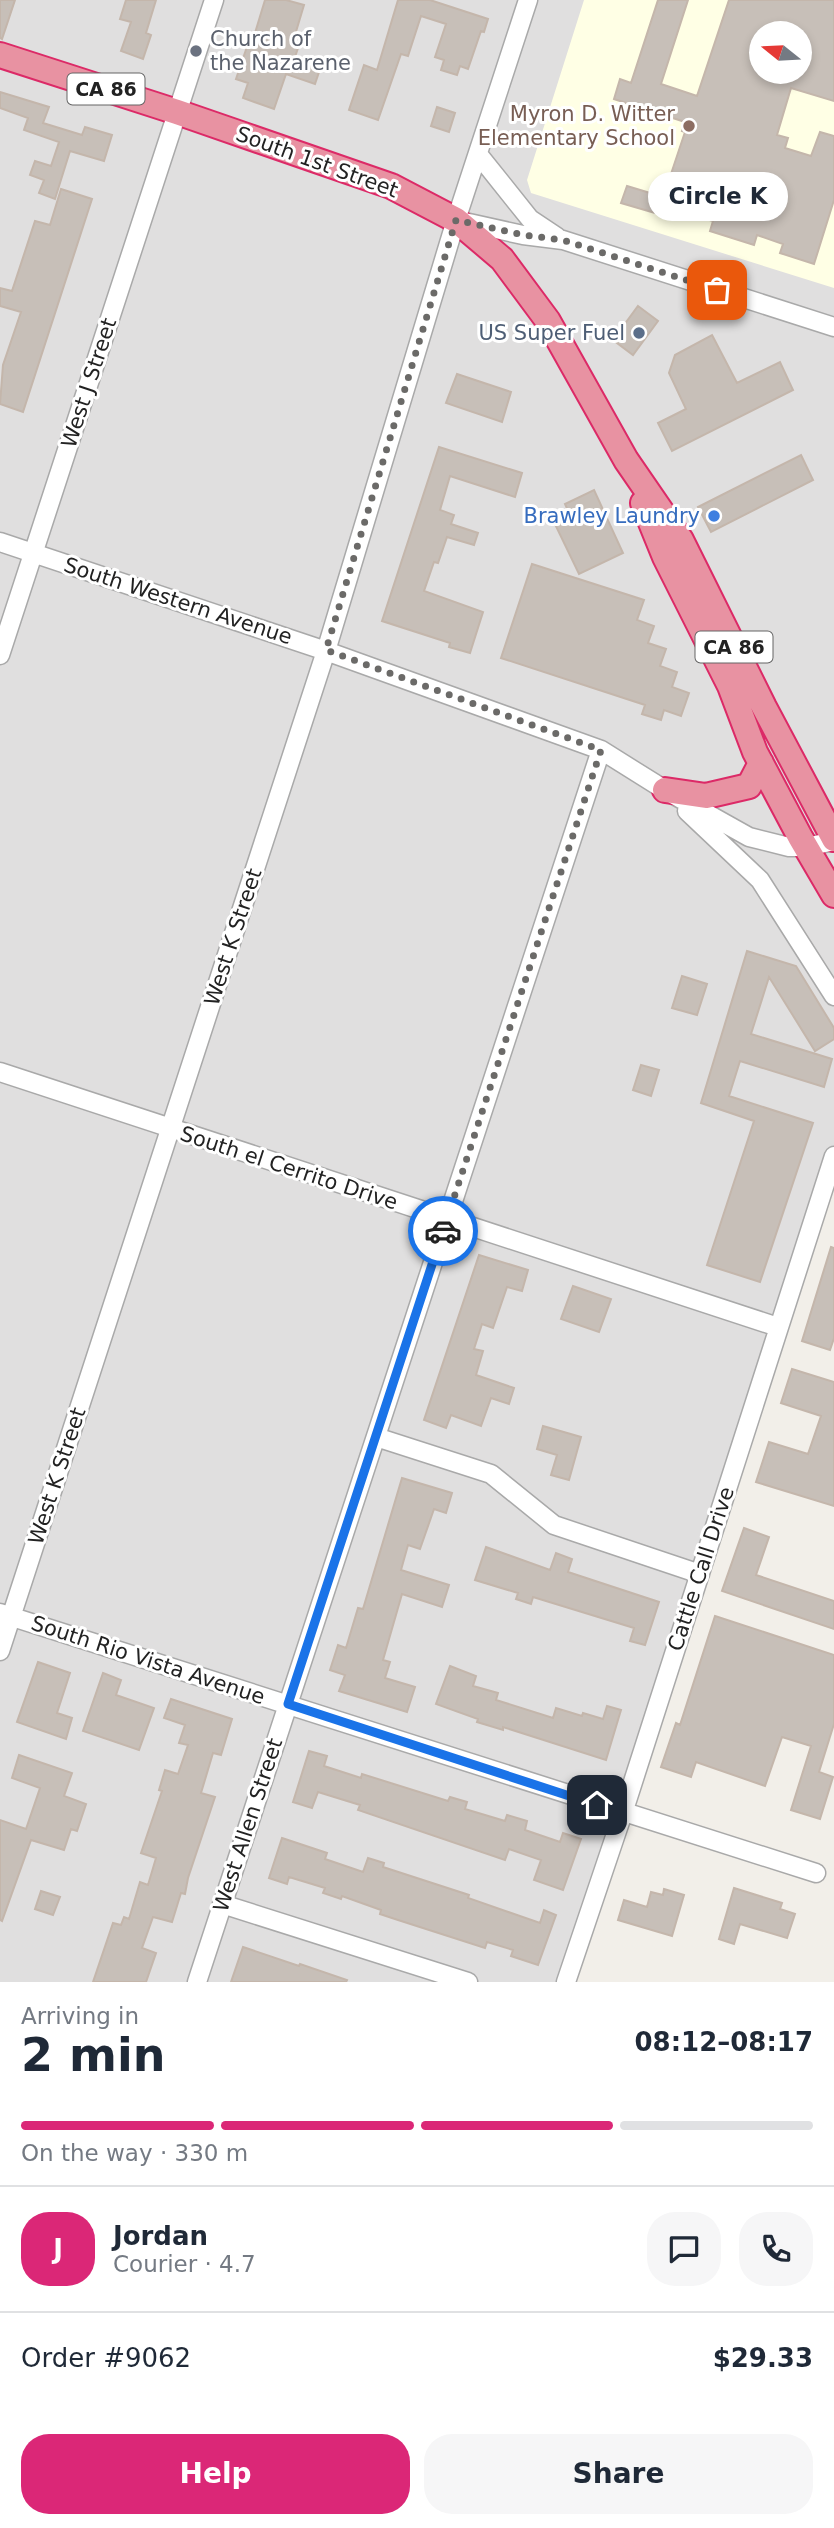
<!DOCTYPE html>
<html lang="en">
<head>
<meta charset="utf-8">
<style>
	body { margin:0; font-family:"DejaVu Sans",sans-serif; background:#f6f6f7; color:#1f2937; height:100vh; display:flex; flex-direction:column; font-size:26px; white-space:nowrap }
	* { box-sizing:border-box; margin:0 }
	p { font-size:23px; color:#747a83 }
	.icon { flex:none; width:38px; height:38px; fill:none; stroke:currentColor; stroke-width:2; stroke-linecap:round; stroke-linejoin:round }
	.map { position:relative; height:1982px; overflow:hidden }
	.sheet { display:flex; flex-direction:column; background:#fff; flex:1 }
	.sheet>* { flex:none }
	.needle { width:46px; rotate:288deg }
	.tools { position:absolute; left:749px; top:21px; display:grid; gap:14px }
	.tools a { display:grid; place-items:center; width:63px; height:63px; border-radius:50%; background:#fff; box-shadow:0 4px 10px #0003; font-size:35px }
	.pin { position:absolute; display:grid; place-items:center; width:60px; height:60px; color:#fff; margin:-30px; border-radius:14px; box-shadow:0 4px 10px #0006 }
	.courier { position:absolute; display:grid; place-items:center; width:70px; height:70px; margin:-35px; border:5px solid #1a73e8; border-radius:50%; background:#fff; color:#222; box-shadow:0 2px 9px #0007 }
	.bubble { position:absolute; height:49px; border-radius:24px; background:#fff; box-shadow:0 4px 10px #0003; font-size:23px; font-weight:800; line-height:49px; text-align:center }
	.headline em { font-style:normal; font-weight:800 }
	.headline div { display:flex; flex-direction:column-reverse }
	.headline { display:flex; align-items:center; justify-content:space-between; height:119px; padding:0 21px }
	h1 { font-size:46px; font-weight:800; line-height:52px }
	.bar { display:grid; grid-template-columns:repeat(4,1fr); gap:10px 7px; align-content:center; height:84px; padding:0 21px }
	.bar i { height:9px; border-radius:5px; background:#e0e1e3 }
	.bar .active { background:#db2777 }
	.bar p { grid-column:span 4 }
	.line { display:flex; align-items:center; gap:18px; padding:0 21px; border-top:2px solid #e0e1e3 }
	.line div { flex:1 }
	.round { display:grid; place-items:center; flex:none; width:74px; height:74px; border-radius:28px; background:#f6f6f7 }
	.button { display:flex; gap:14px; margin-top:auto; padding:14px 21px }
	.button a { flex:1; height:80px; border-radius:28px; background:#db2777; color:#fff; font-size:28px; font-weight:800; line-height:80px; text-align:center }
	.button a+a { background:#f6f6f7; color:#1f2937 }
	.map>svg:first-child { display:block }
	.residential { fill:#e0dfdf; fill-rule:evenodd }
	.education { fill:#ffffe5; fill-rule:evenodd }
	.building { fill:#c7bfb8; stroke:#c4b6ab; stroke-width:2; fill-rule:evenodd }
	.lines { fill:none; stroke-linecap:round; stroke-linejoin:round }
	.minor-casing { stroke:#a9a9a9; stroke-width:21 }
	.highway-casing { stroke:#dc2a67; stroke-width:28 }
	.minor { stroke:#fff; stroke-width:18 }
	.highway { stroke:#e892a2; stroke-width:24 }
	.done { stroke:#6b6a68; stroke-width:7; stroke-dasharray:0 12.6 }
	.route { stroke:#1a73e8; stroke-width:9 }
	.worship-dot { fill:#6b7280; stroke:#fff; stroke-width:2.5 }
	.education-dot { fill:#8d6e63; stroke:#fff; stroke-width:2.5 }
	.service-dot { fill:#5c6f8a; stroke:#fff; stroke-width:2.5 }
	.shop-dot { fill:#3f7fe0; stroke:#fff; stroke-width:2.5 }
	.labels { text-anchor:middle; stroke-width:6; stroke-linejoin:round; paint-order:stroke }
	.shield { fill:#fff; stroke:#646464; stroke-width:2 }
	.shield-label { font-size:19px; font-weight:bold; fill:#222 }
	.worship-label { font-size:21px; fill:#5b616d; stroke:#fff; text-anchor:start }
	.education-label { font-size:21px; fill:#785e54; stroke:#fff; text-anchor:end }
	.street-label { font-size:21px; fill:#222; stroke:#fff }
	.service-label { font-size:21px; fill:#4e5e75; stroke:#fff; text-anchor:end }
	.shop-label { font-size:21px; fill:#366cbe; stroke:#fff; text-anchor:end }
</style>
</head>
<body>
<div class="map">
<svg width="834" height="1982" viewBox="0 0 834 1982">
	<rect width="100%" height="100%" fill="#f2efe9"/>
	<path class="residential" d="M 0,0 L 834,0 L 834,1155 L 574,1982 L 0,1982 ZM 761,33 L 800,33 L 800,72 L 761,72 Z"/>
	<path class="education" d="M 584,0 L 834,0 L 834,288 L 531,193 L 527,180 ZM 761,33 L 800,33 L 800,72 L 761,72 Z"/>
	<path class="building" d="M 0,0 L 15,0 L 2,39 L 0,38 Z
		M 126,0 L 156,0 L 146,33 L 151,35 L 143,59 L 121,51 L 131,22 L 120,19 Z
		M 265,0 L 286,0 L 304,5 L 292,45 L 298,48 L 295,57 L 321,66 L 315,84 L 286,74 L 274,109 L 243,98 L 248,83 L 236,79 L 252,32 L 255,33 Z
		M 398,0 L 430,0 L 488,19 L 484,32 L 481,31 L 468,69 L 460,66 L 457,75 L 441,70 L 444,60 L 435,57 L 446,24 L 421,16 L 408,56 L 401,54 L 378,120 L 349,110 L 364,65 L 377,70 Z
		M 658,0 L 688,0 L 661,84 L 697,96 L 729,0 L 834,0 L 834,101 L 791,88 L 777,135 L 788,138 L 785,148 L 811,156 L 820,132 L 834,136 L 834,200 L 814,264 L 780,253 L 783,244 L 757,235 L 754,245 L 710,231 L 713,221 L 706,219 L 713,197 L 668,183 L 685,132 L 682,131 L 685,122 L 614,99 L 620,79 L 631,83 ZM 761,33 L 800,33 L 800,72 L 761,72 Z
		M 0,92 L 49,107 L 43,123 L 82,135 L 85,127 L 112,135 L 104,161 L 70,151 L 55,199 L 39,193 L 44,180 L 30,175 L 35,161 L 51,166 L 59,142 L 24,130 L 28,118 L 0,108 Z
		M 437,107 L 455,113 L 449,132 L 431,126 Z
		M 627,186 L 660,196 L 655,213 L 621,203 Z
		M 61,189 L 92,199 L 23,412 L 0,404 L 3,365 L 21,312 L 0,306 L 0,288 L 12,291 L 35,221 L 50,225 Z
		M 638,306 L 658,321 L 633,355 L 613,340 Z
		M 712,335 L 737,383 L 780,362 L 793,390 L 672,451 L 658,423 L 686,409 L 669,373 L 675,355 Z
		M 457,374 L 511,392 L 502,422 L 446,403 Z
		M 439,447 L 522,473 L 515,497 L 450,476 L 440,510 L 454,515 L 451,524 L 478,533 L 474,545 L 447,537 L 438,563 L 434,562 L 424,591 L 483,612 L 470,653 L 449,647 L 450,643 L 382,621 Z
		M 801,455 L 813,480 L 711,532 L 698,507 Z
		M 594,490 L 623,553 L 579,574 L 553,520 L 569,513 L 565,504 Z
		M 532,564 L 644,600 L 637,620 L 654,626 L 648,643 L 666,649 L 660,666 L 677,672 L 672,687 L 689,693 L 681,716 L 664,710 L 661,720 L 642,714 L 645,705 L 501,658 Z
		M 747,951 L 796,966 L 834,1028 L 834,1039 L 815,1051 L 769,977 L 751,1034 L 832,1059 L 824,1087 L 740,1061 L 729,1096 L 813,1123 L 760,1282 L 707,1265 L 754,1121 L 701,1103 Z
		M 682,976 L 707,984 L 697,1015 L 672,1008 Z
		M 641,1065 L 659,1070 L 651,1096 L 633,1090 Z
		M 831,1247 L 834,1248 L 834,1338 L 830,1350 L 802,1341 Z
		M 479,1255 L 528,1270 L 522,1291 L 507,1287 L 493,1328 L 482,1324 L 474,1349 L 483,1351 L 476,1375 L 514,1388 L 509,1404 L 491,1398 L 481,1426 L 451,1415 L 446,1428 L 424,1420 Z
		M 573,1286 L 611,1299 L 599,1332 L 561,1319 Z
		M 792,1369 L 834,1382 L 834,1506 L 756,1482 L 769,1442 L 808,1454 L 821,1416 L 781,1403 Z
		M 543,1426 L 581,1437 L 569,1480 L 551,1475 L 557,1455 L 537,1449 Z
		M 402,1478 L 452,1493 L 446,1513 L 434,1509 L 420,1549 L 408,1545 L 401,1570 L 449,1585 L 442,1607 L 402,1594 L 383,1660 L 390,1662 L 385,1678 L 415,1687 L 407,1712 L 339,1691 L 345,1675 L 330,1670 L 338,1645 L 346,1648 L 358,1608 L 363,1609 Z
		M 744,1528 L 769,1537 L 756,1575 L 834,1601 L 834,1629 L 722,1591 Z
		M 486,1547 L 550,1570 L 556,1553 L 572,1559 L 568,1572 L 659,1602 L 645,1645 L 630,1641 L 634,1628 L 533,1597 L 531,1604 L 516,1599 L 518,1593 L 475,1580 Z
		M 715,1616 L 834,1655 L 834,1724 L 819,1772 L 833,1777 L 820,1819 L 791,1810 L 811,1746 L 782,1737 L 765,1786 L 696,1762 L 691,1777 L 661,1767 L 676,1723 L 680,1725 Z
		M 38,1662 L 70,1673 L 57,1713 L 72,1718 L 66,1739 L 17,1722 Z
		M 450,1666 L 476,1676 L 473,1686 L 498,1693 L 496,1700 L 553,1718 L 556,1708 L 582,1716 L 583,1713 L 603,1719 L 607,1706 L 621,1710 L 606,1760 L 503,1727 L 503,1730 L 477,1722 L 478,1719 L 436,1704 Z
		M 103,1673 L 121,1680 L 116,1695 L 154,1708 L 139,1750 L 83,1731 Z
		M 171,1699 L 232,1719 L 221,1755 L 213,1753 L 201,1793 L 215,1797 L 188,1878 L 185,1894 L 181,1893 L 172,1922 L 153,1917 L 142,1948 L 156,1953 L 146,1982 L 93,1982 L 113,1923 L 121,1925 L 124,1917 L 129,1919 L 140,1882 L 148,1885 L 156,1858 L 141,1853 L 162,1791 L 159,1790 L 165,1770 L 178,1774 L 188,1745 L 179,1743 L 185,1725 L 164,1718 Z
		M 309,1751 L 327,1756 L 324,1766 L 361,1778 L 362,1774 L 448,1801 L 450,1797 L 467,1802 L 465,1809 L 505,1821 L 507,1815 L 527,1821 L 525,1830 L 560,1842 L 563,1833 L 581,1839 L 563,1890 L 534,1880 L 541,1860 L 509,1849 L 505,1860 L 358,1810 L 360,1805 L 318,1792 L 312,1808 L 293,1802 Z
		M 19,1755 L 72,1773 L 64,1796 L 86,1804 L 77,1831 L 71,1829 L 64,1850 L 31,1840 L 2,1921 L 0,1920 L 0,1820 L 26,1829 L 40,1788 L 12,1778 Z
		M 282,1838 L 327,1853 L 325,1859 L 363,1872 L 368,1858 L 384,1863 L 383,1867 L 469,1895 L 468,1898 L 540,1923 L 544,1910 L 556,1915 L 538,1965 L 511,1956 L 513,1950 L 487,1942 L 485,1948 L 398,1920 L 380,1914 L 381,1910 L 342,1896 L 341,1899 L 323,1893 L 325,1888 L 289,1877 L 287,1884 L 269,1878 Z
		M 734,1888 L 782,1903 L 780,1909 L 795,1914 L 787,1938 L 740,1924 L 734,1944 L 719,1939 Z
		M 664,1889 L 684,1895 L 672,1936 L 618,1920 L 624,1900 L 647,1907 L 651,1892 L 663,1895 Z
		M 41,1891 L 60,1897 L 53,1915 L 35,1909 Z
		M 243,1947 L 299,1966 L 300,1964 L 347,1980 L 346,1982 L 231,1982 Z"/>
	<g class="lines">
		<defs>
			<path id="minor" d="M 478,154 L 530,219 L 557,237
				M 460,221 L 523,235 L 563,240 L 834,327
				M 0,542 L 326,651 L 601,750 L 665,790 L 749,837 L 789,847 L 806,847 L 834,841
				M 0,655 L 214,0
				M 687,811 L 760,880 L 834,996
				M 0,1072 L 778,1327
				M 376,1437 L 491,1474 L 554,1525 L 700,1574
				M 0,1613 L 816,1873
				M 0,1651 L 326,651 L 456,220 L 528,0
				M 222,1904 L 468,1982
				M 197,1982 L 601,750
				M 566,1982 L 623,1813 L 834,1156"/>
			<path id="highway" d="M 0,55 L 177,112 L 391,186 L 456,220 L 502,259 L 548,321 L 626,460 L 681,540 L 764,707 L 834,839
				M 643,503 L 665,557 L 730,686 L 755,752 L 800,837 L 834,895
				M 665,790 L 706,796 L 749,786 L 761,763"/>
		</defs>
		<use href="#minor" class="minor-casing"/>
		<use href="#highway" class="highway-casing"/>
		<use href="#minor" class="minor"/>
		<use href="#highway" class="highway"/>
	</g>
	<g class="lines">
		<path class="done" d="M 443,1231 L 601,750 L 326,650 L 456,220 L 523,235 L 563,240 L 717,290"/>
		<path class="route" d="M 443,1231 L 288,1704 L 597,1805"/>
	</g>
	<circle class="worship-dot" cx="196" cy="51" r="7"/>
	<circle class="education-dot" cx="689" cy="126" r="7"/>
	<circle class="service-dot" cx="639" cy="333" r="7"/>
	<circle class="shop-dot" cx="714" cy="516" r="7"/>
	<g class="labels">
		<g class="shield">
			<rect x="67.5" y="73.5" width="77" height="31" rx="5"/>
			<rect x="695.5" y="631.5" width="77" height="31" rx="5"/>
		</g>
		<g class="shield-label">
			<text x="106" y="96">CA 86</text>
			<text x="734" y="654">CA 86</text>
		</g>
		<g class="worship-label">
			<text x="210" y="46">Church of<tspan x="210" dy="24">the Nazarene</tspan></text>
		</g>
		<g class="education-label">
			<text x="675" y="121">Myron D. Witter<tspan x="675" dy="24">Elementary School</tspan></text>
		</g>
		<g class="street-label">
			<text transform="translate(317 162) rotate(20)" y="7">South 1st Street</text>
			<text transform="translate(89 383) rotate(-72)" y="7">West J Street</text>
			<text transform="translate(178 601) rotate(18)" y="7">South Western Avenue</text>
			<text transform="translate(233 937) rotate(-72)" y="7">West K Street</text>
			<text transform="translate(289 1168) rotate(18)" y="7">South el Cerrito Drive</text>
			<text transform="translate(57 1476) rotate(-72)" y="7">West K Street</text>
			<text transform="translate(701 1569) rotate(-72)" y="7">Cattle Call Drive</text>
			<text transform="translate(148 1660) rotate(18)" y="7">South Rio Vista Avenue</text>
			<text transform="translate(248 1825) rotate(-72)" y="7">West Allen Street</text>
		</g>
		<g class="service-label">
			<text x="625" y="340">US Super Fuel</text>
		</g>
		<g class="shop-label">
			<text x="700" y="523">Brawley Laundry</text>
		</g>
	</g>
</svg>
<div class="tools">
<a><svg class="needle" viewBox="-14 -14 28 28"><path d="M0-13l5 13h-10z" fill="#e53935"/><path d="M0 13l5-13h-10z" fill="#747a83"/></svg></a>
</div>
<div class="pin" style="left:717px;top:290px;background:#ea580c"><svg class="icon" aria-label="bag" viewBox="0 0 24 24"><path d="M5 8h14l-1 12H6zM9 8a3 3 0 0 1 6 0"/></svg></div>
<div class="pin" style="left:597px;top:1805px;background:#1f2937"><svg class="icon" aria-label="home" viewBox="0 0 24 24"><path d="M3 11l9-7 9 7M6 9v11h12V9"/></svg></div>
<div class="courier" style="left:443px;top:1231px"><svg class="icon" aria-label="car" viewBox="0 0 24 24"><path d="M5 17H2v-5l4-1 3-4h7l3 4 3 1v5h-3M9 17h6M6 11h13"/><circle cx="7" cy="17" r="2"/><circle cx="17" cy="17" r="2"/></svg></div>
<div class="bubble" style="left:648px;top:172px;width:140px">Circle K</div>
</div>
<section class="sheet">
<div class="headline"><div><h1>2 min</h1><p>Arriving in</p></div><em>08:12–08:17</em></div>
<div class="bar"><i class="active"></i><i class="active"></i><i class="active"></i><i></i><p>On the way · 330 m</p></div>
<div class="line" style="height:126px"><b class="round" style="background:#db2777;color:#fff">J</b><div><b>Jordan</b><p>Courier · 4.7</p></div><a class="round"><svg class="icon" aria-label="chat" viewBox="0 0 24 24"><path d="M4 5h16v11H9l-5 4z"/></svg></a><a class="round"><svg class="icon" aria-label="phone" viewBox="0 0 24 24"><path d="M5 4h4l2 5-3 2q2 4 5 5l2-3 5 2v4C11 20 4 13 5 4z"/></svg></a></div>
<div class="line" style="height:91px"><div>Order #9062</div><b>$29.33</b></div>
<div class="button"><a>Help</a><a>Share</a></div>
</section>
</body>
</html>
